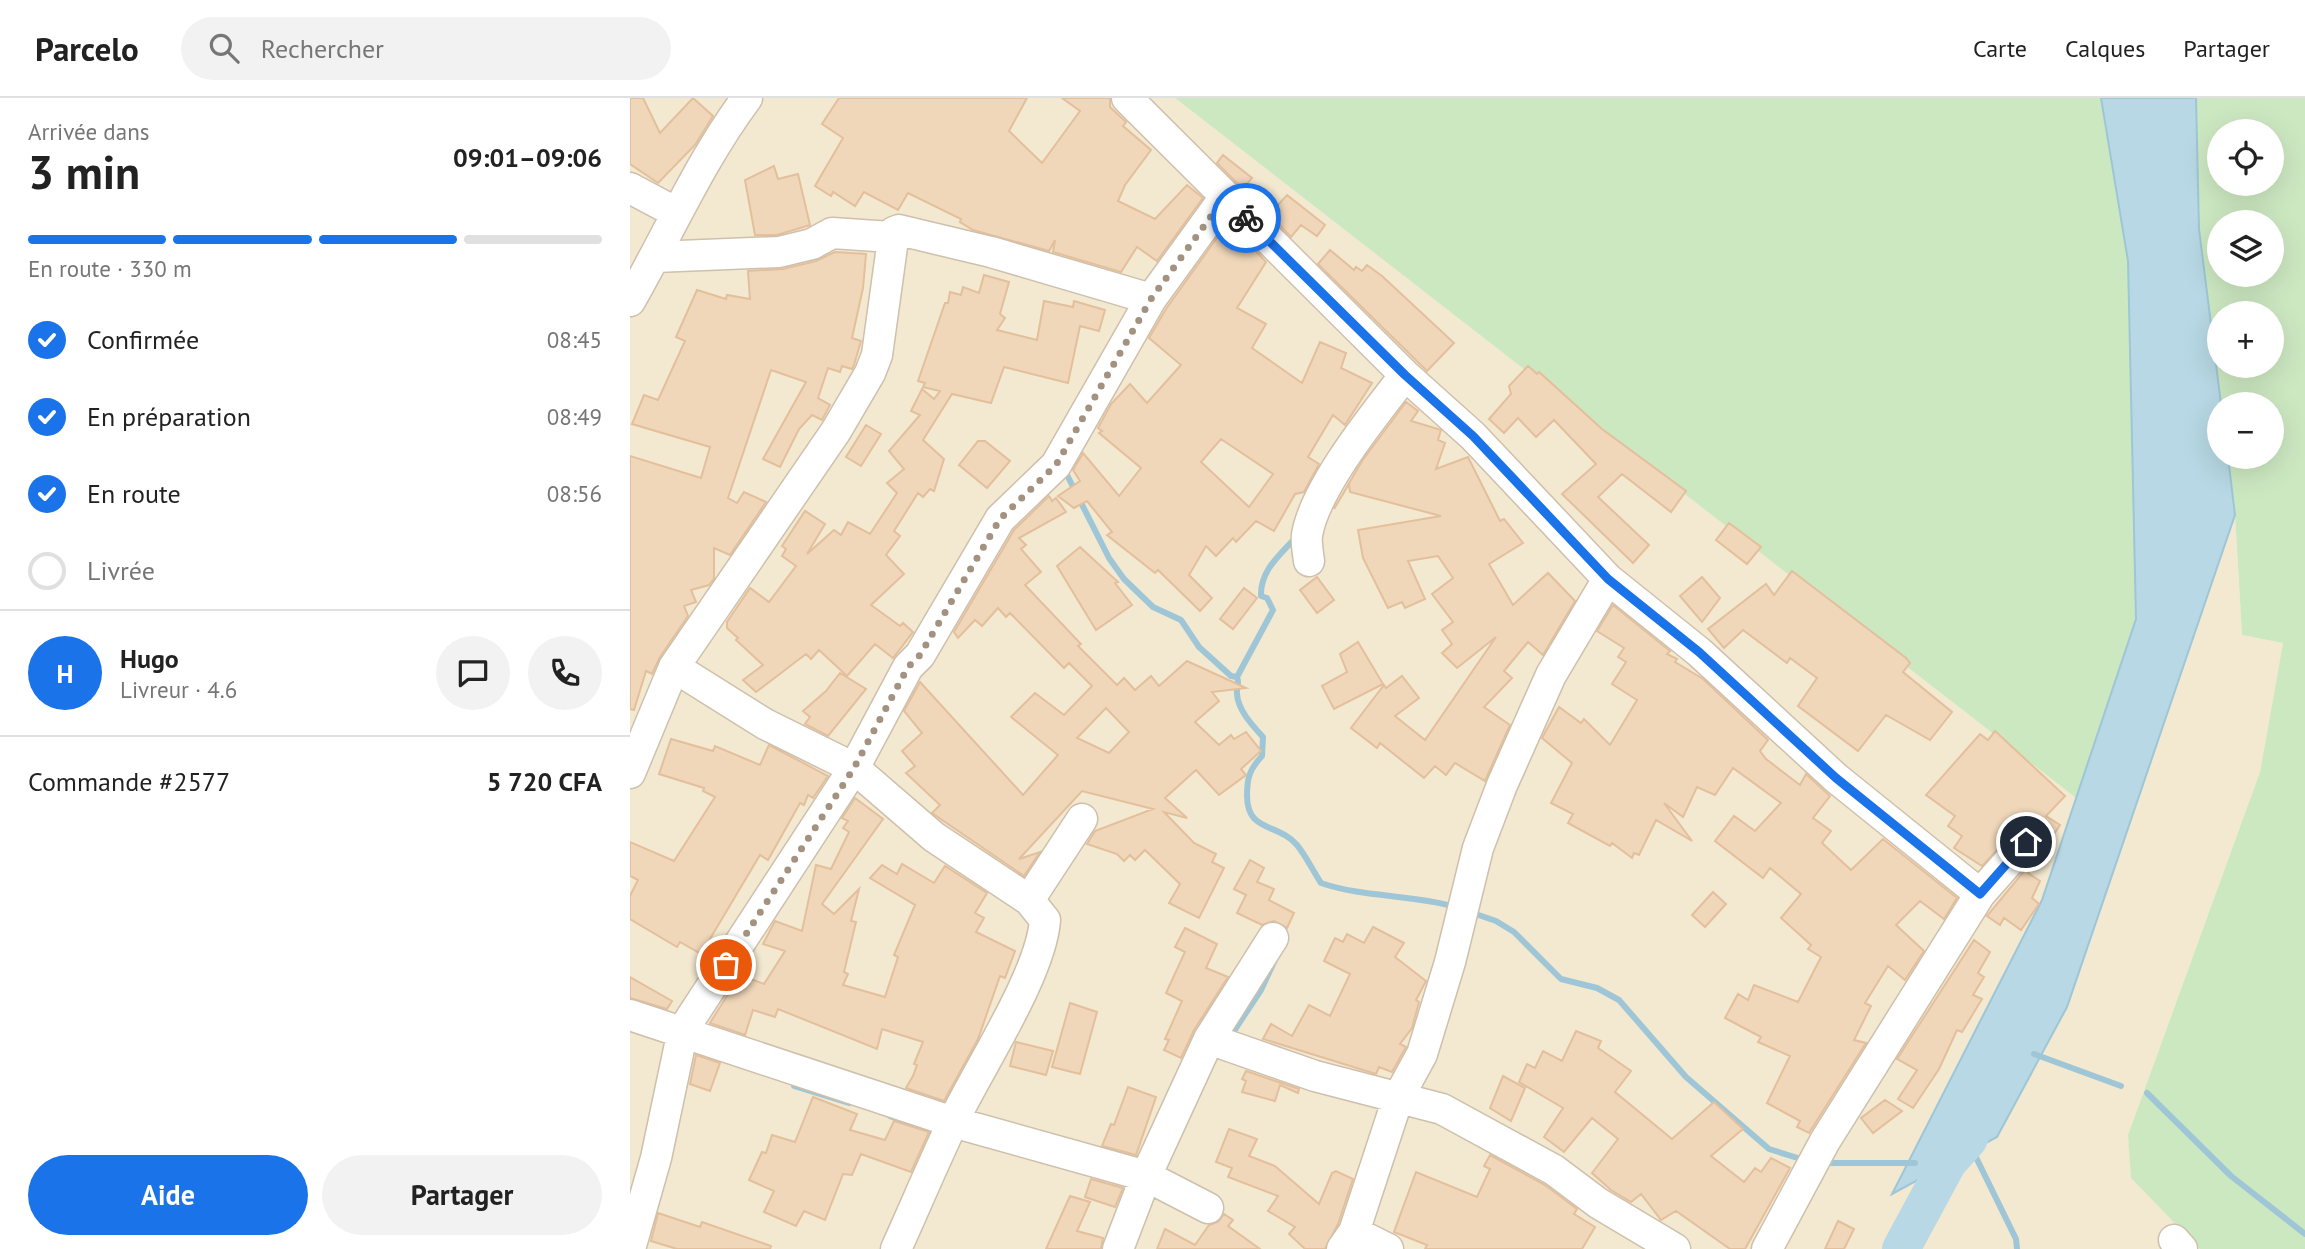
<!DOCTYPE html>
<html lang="fr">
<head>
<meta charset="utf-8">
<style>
	body { margin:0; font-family:"PT Sans",sans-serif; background:#f2f2f2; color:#222; height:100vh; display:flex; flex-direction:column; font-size:26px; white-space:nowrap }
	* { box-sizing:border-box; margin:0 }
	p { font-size:23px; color:#767676 }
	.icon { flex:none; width:38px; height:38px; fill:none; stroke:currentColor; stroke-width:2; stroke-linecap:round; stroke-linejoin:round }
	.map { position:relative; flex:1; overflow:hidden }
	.side { display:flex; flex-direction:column; background:#fff; width:630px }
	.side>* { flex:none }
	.fabs { position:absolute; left:1577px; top:21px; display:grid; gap:14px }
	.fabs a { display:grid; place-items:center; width:77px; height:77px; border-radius:50%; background:#fff; box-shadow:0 7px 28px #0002; font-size:35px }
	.pin { position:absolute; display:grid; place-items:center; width:60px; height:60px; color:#fff; margin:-30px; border:4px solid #fff; border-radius:50%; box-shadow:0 2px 7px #0007 }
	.courier { position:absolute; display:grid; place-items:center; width:70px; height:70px; margin:-35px; border:5px solid #1a73e8; border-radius:50%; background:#fff; color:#222; box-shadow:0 2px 9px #0007 }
	.summary em { font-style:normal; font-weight:600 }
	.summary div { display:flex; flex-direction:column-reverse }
	.summary { display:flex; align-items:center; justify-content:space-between; height:119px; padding:0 28px }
	h1 { font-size:46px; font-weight:600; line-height:52px }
	.bar { display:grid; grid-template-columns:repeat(4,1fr); gap:10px 7px; align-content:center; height:84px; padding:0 28px }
	.bar i { height:9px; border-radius:5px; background:#e0e0e0 }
	.bar .on { background:#1a73e8 }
	.bar p { grid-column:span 4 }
	.line { display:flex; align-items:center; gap:18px; padding:0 28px; border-top:2px solid #e0e0e0 }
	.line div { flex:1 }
	.round { display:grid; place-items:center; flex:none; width:74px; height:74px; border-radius:37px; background:#f2f2f2 }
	ol { padding:0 28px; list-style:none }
	li { display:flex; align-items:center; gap:21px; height:77px }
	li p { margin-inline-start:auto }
	li .icon { padding:7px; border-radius:50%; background:#1a73e8; color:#fff; stroke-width:4 }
	li:last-child { color:#767676 }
	li i { width:38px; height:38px; border:4px solid #e0e0e0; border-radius:50% }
	.cta { display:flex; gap:14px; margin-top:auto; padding:14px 28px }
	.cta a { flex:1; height:80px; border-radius:42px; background:#1a73e8; color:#fff; font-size:28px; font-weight:600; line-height:80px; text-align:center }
	.cta a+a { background:#f2f2f2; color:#222 }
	header { display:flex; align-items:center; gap:42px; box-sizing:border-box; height:98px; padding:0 35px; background:#fff; border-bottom:2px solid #e0e0e0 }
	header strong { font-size:33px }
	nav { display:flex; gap:38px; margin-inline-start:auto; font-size:24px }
	.search { width:490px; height:63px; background:#f2f2f2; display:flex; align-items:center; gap:18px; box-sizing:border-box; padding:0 24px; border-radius:38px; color:#767676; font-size:26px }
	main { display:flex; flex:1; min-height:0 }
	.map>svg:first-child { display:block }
	.residential { fill:#f3e8d0 }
	.green { fill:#cce8c1; fill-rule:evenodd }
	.water { fill:#b7d8e4; stroke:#9ec6d6; stroke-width:2 }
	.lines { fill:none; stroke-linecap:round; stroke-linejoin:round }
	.stream { stroke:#9ec6d6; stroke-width:6 }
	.river { stroke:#b7d8e4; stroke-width:38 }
	.building { fill:#f0d7ba; stroke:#e3bf9b; stroke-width:2; fill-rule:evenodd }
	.minor-casing { stroke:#cec0ac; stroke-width:33 }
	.minor { stroke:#fff; stroke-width:30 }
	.done { stroke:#a2927f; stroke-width:7; stroke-dasharray:0 12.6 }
	.route { stroke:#1a73e8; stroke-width:9 }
</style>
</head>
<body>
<header>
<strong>Parcelo</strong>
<div class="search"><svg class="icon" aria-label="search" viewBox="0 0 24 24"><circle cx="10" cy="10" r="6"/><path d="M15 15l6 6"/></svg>Rechercher</div>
<nav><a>Carte</a><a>Calques</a><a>Partager</a></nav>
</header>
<main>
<section class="side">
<div class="summary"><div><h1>3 min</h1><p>Arrivée dans</p></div><em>09:01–09:06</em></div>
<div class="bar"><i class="on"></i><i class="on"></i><i class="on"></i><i></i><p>En route · 330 m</p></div>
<ol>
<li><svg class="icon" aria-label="check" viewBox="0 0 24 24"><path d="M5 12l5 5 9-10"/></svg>Confirmée<p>08:45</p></li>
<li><svg class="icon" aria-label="check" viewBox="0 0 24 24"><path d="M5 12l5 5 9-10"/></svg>En préparation<p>08:49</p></li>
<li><svg class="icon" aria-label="check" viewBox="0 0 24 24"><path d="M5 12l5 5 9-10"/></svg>En route<p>08:56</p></li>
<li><i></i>Livrée</li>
</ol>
<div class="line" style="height:126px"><b class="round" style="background:#1a73e8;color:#fff">H</b><div><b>Hugo</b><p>Livreur · 4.6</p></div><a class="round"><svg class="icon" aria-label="chat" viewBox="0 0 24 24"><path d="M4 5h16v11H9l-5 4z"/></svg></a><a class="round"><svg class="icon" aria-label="phone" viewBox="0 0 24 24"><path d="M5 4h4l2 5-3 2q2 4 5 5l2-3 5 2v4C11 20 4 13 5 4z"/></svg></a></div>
<div class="line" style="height:91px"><div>Commande #2577</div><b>5 720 CFA</b></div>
<div class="cta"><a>Aide</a><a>Partager</a></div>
</section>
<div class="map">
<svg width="1675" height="1151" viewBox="0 0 1675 1151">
	<rect width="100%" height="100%" fill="#fcf5e2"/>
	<path class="residential" d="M 0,0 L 545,0 L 1446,700 L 1412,802 L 1263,1094 L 1437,909 L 1605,417 L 1612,537 L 1653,545 L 1630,674 L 1498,1037 L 1502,1080 L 1570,1151 L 0,1151 Z"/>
	<path class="green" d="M 545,0 L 1471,0 L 1498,163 L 1506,521 L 1446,700 Z
		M 1566,0 L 1675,0 L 1675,1151 L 1570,1151 L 1501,1080 L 1498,1037 L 1630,674 L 1653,545 L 1612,537 L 1605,417 L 1598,359 L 1642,359 L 1642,306 L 1591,306 L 1569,131 ZM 1589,33 L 1642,33 L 1642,86 L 1589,86 ZM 1589,124 L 1642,124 L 1642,177 L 1589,177 ZM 1589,215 L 1642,215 L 1642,268 L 1589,268 Z"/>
	<path class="water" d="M 1471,0 L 1566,0 L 1569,131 L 1591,306 L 1589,359 L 1598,359 L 1605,417 L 1437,909 L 1367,1039 L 1262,1096 L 1412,802 L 1506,521 L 1498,163 Z"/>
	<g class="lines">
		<path class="stream" d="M 434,371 L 479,460 L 494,481 L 523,509 L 551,522 L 569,549 L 601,578 L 607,579 C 610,587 606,588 607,596 C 608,612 622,627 633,639 L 632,658 C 620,671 617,679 617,697 C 617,735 647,724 667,747 C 676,758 683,773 691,785 C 735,800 781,796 826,809
			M 607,579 L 643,512 L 637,500 L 631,498 C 630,472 651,456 667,438
			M 840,814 L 866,823 L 884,834 L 931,881 L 967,890 L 989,902 L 1056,979 L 1139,1051 L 1174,1062
			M 600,939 L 631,892 L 645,862
			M 1404,956 L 1491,988
			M 164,988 L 219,1005
			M 1517,995 L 1601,1078 L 1675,1136
			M 260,1018 L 303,1036 L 302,1040
			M 1339,1045 L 1386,1141 L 1387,1151
			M 1195,1065 L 1285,1065"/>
		<path class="river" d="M 1271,1151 L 1318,1064 L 1338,1042 L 1346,1024"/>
	</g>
	<path class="building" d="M 0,0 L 13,0 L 30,35 L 63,0 L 83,18 L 65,47 L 28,85 L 0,66 Z
		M 209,0 L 397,0 L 379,33 L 412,65 L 450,13 L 432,0 L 480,0 L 480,9 L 496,24 L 493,28 L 521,52 L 495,87 L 488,103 L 525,121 L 557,87 L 573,100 L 527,163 L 507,149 L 491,174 L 423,154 L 425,142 L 419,153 L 343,132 L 330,124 L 331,121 L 278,95 L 268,112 L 234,94 L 225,108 L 203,94 L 201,98 L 185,88 L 213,40 L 192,26 Z
		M 593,57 L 622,80 L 613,91 L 587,65 Z
		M 144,68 L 148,81 L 168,76 L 180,127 L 147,137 L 125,137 L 115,82 Z
		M 657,97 L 695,127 L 687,138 L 671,127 L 661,139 L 643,120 L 650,112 L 646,109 Z
		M 591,134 L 617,151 L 620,147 L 636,164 L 607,210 L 636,226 L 622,250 L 672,285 L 690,244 L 716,255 L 711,270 L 742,285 L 715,327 L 703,317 L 678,359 L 689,366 L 674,394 L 665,396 L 644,433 L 626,423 L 606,444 L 603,440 L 586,458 L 576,448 L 559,477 L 582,500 L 570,513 L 528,472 L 525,475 L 477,437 L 482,434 L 457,403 L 444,410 L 428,398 L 450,383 L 443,372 L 453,355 L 489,398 L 511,370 L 469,335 L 472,333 L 468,330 L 481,306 L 500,286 L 517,305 L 551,267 L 519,240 L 536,211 ZM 591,341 L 643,376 L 619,409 L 571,364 Z
		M 700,152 L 724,172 L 726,169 L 732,173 L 737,167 L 752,178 L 824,245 L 797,273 L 688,166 Z
		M 205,154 L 236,156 L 233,190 L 222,240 L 231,243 L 224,267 L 222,271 L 212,268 L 210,274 L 198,270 L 188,300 L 200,307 L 192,322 L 182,317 L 169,331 L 150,369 L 133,361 L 176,284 L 141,272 L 98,400 L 107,405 L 114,394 L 136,404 L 100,457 L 84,450 L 84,481 L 79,487 L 61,492 L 66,504 L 54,508 L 58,518 L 30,559 L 22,576 L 16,573 L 4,612 L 0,611 L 0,358 L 71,380 L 80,349 L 2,326 L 14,297 L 28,302 L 55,243 L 46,239 L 67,192 L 96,201 L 97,197 L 120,201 L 118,173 L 153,171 L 186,163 Z
		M 354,177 L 379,184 L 370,216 L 375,220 L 367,232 L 407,242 L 414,203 L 443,209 L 444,203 L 475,212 L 469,233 L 450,228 L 438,285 L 374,269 L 361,305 L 322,296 L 293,342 L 314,361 L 304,393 L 300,391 L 293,399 L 288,395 L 264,433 L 270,438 L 256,457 L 274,476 L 241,507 L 270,528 L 273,525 L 283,534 L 263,560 L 245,546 L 217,578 L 189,552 L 181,561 L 176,556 L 126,594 L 113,582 L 133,567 L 106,542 L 108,540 L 97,530 L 97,524 L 120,490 L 139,504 L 166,468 L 152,458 L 156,451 L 152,448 L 175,413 L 195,426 L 177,456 L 204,432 L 211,437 L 218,424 L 240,436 L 267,395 L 257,385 L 274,371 L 259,353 L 290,317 L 281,313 L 292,291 L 304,301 L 310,293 L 293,289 L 295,285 L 288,283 L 315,205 L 318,205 L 320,194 L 331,197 L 333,189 L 349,195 Z
		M 898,268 L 907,276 L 909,274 L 972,331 L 1056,393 L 1041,414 L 992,376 L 968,399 L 1019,447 L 1003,465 L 932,396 L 966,366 L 924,322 L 906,339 L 888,320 L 874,335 L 859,321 L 881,296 L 879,288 Z
		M 776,304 L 788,313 L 781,323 L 811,332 L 808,342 L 815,345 L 806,371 L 838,359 L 870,423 L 874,421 L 893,445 L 859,466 L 883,507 L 918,475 L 945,503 L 913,557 L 898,544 L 874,573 L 882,580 L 854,609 L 880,627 L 855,683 L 825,665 L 816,677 L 805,668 L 794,680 L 750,645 L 747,650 L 721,630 L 754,587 L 756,590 L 772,578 L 789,600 L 765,618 L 795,642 L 866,539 L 827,570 L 812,555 L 822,546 L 812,532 L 823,524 L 802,496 L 823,480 L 808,458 L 778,463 L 795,501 L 775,510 L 772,504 L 758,510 L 733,460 L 728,432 L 811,418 L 720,394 L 719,386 L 704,411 L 732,363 Z
		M 236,327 L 251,336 L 231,368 L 216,359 Z
		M 348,343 L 355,343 L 380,363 L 357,390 L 329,367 Z
		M 419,398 L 422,403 L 426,400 L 436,414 L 389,440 L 396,447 L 391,451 L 411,474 L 395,487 L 451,546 L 448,548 L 487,587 L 494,580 L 505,592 L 521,578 L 529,588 L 557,563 L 616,590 L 582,594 L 589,603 L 565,624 L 589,647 L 601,637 L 604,641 L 616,634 L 631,653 L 611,671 L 616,677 L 589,697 L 566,672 L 535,700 L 557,720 L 534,714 L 564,745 L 586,756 L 582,764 L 594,770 L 569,820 L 539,805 L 550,786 L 515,752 L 505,762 L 500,757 L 494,763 L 487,756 L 457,746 L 465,733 L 523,711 L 452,693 L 389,761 L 410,754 L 394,778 L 302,715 L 310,707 L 276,675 L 285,668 L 272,653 L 292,635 L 274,613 L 290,584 L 393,697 L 428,657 L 381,619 L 405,595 L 434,617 L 462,588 L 439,565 L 434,570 L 380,515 L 376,519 L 368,510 L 352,528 L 345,522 L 328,540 L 324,534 L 384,432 ZM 476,610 L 499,634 L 479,655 L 447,640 Z
		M 1099,425 L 1131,449 L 1117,466 L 1086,442 Z
		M 450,449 L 488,484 L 485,485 L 502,507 L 466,532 L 427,468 Z
		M 1162,473 L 1276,560 L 1280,565 L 1273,574 L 1322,614 L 1300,642 L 1256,617 L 1228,653 L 1168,608 L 1187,580 L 1160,560 L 1157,565 L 1113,532 L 1094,550 L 1078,531 L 1136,486 L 1144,497 Z
		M 687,479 L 704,502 L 687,515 L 670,492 Z
		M 1072,479 L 1090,500 L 1072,524 L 1050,498 Z
		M 614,490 L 627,500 L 603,531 L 590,521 Z
		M 983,507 L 1040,553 L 1037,556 L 1047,561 L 1045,564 L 1073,581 L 1138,642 L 1130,653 L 1136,661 L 1170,687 L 1176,676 L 1200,698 L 1183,720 L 1201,733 L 1192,745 L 1221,772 L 1253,741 L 1327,800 L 1314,821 L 1290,803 L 1266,827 L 1294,853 L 1275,882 L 1258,868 L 1235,905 L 1241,908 L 1224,942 L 1236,945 L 1179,1035 L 1167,1029 L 1170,1023 L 1137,1005 L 1160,958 L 1128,944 L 1131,939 L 1095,920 L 1108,896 L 1118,902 L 1124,887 L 1168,904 L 1191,859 L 1178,851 L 1181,847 L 1151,820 L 1171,796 L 1140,770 L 1133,780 L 1085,743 L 1104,718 L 1125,733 L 1151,705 L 1103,670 L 1085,697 L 1067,689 L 1053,719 L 1034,705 L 1062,743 L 1026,722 L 1009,757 L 1004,755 L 1002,760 L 982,745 L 980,748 L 938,725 L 943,716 L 921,705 L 942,665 L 912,640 L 929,609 L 951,625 L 954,621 L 980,647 L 1007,602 L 982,586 L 996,564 L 988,559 L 994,550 L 967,533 Z
		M 728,544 L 753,586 L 704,611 L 692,588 L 717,574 L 710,556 Z
		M 210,575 L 236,591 L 198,638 L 175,626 L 180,619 L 173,613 L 196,593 Z
		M 1365,633 L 1435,698 L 1416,718 L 1430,727 L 1398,775 L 1410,783 L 1402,800 L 1409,806 L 1391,832 L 1374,820 L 1370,827 L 1357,818 L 1409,755 L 1413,747 L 1408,731 L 1400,727 L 1390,728 L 1352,768 L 1324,750 L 1332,738 L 1318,728 L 1325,718 L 1296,697 L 1350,636 L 1358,642 Z
		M 41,641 L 83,653 L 85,648 L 130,667 L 139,647 L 198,678 L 183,700 L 178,697 L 174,707 L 170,705 L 138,762 L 130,757 L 71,856 L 50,844 L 47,849 L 0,821 L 0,798 L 8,782 L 0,778 L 0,744 L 44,763 L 85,699 L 73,693 L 74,690 L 29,676 Z
		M 225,700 L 253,721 L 192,806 L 204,816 L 229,791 L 221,823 L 226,824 L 214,874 L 218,876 L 213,887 L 255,899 L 268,859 L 264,857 L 285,807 L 240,780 L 252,767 L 267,776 L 272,766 L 304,785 L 315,768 L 357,795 L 345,815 L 354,820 L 346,834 L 385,853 L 375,880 L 370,878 L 348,941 L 314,1003 L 276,990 L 283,978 L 287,967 L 284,966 L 293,944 L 252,931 L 247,951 L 148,911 L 145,919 L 123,912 L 115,937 L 80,925 L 110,877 L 134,886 L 155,853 L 133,846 L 145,823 L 172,833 L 186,767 L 201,771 L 219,734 L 213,730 L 218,723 L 212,720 Z
		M 620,762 L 634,770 L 627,784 L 644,791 L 639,802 L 664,815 L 657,830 L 644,823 L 632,827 L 607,815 L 616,797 L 604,791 Z
		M 1083,794 L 1096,806 L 1075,829 L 1062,817 Z
		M 743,829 L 774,845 L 765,859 L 796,883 L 786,902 L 789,904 L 782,930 L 770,946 L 776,949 L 762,974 L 749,969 L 746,976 L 633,941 L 641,926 L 662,938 L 679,907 L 700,918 L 720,876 L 694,863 L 705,840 L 713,844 L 717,836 L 734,845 Z
		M 555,830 L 587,846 L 576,870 L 598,879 L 564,932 L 551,960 L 534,952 L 539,942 L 535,941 L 552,903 L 536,895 L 555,854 L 545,849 Z
		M 1344,842 L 1360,854 L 1348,875 L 1354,879 L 1343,897 L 1352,901 L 1332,934 L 1327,932 L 1309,971 L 1283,1010 L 1268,1001 L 1287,972 L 1267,961 Z
		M 0,879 L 42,903 L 37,911 L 0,900 Z
		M 440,905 L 467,914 L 450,976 L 422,969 Z
		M 946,933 L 971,943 L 968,950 L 1001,973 L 985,994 L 1042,1041 L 1084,1004 L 1113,1031 L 1081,1058 L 1114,1084 L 1125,1070 L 1131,1074 L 1141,1060 L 1160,1070 L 1115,1151 L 1100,1151 L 1046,1113 L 1031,1122 L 1011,1096 L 1001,1104 L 981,1092 L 962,1075 L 988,1041 L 962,1020 L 934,1054 L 914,1039 L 933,1010 L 889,984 L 897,966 L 905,970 L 913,953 L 932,963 Z
		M 386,944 L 423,953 L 416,977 L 380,968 Z
		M 66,957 L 90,965 L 80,993 L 60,986 Z
		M 616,973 L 669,991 L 668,995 L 650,987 L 645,1003 L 612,994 L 616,983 L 612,981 Z
		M 873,978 L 895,990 L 881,1023 L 860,1010 Z
		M 498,989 L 526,999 L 506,1057 L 472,1048 L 481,1026 L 484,1027 Z
		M 183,999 L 227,1016 L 220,1032 L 255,1042 L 264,1023 L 299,1034 L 281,1074 L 231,1056 L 222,1077 L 213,1076 L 195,1122 L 174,1113 L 166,1128 L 134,1114 L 144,1093 L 119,1082 L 132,1054 L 136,1055 L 142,1037 L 165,1044 Z
		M 1255,1002 L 1272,1013 L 1243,1035 L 1231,1020 Z
		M 599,1031 L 627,1041 L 619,1058 L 645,1068 L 689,1106 L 702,1075 L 706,1073 L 723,1081 L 708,1126 L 695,1151 L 675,1151 L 659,1136 L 665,1129 L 638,1113 L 648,1098 L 598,1079 L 602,1070 L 586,1064 Z
		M 860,1057 L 915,1087 L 947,1111 L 944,1116 L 965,1129 L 952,1151 L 795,1151 L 797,1147 L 764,1134 L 786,1074 L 847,1099 L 860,1071 L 854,1068 Z
		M 461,1081 L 493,1090 L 485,1109 L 455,1099 Z
		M 440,1098 L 460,1104 L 447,1133 L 473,1140 L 471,1151 L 416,1151 Z
		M 28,1115 L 70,1129 L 72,1124 L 141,1148 L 140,1151 L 47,1151 L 21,1143 Z
		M 594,1116 L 603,1122 L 598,1128 L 630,1151 L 527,1151 L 535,1131 L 565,1147 L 579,1127 L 588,1124 Z
		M 1208,1123 L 1224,1131 L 1214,1151 L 1195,1151 Z"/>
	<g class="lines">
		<defs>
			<path id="minor" d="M 497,0 L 775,277 L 843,338 L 978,481 L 1069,554 L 1206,680 L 1350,796
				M 0,90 L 45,114
				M 25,159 L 149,154 L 182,146 L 202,135 L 261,139
				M 0,203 C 39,135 70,63 117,0
				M 679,463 C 678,455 676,445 677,437 C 685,389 745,316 775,277
				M 44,569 L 135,626 L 224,670 L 304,739 L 399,802 L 415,822 C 411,877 348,971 323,1024 C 303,1066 285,1109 266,1151
				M 0,675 L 44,569 L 206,333 L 240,275 L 247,257 L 264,134 L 269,132 L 361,154 L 521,201
				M 399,802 L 452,721
				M 0,917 L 323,1024 L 516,1078 L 578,1110
				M 579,941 L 685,978 L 812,1011 L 924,1072 L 968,1105 L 1045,1151
				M 724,1134 L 758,1151
				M 1544,1142 L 1552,1151
				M 0,1151 L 26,1060 L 53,932 L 224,670 L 278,569 L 290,557 L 370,421 L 426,367 L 521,201 L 595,99
				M 488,1151 L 516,1078 L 579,941 L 643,840
				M 712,1151 L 724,1134 L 768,1000 L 792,956 L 820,864 L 848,750 L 872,687 L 921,577 L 978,481
				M 1137,1151 L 1195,1043 L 1350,796 L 1396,744"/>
		</defs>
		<use href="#minor" class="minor-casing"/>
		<use href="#minor" class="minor"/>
	</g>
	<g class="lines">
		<path class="done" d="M 96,867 L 224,670 L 278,569 L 290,557 L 370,421 L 426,367 L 521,201 L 595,99 L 616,120"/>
		<path class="route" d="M 616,120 L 775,277 L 843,338 L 978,481 L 1069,554 L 1206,680 L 1350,796 L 1396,744"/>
	</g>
</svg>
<div class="fabs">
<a><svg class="icon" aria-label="locate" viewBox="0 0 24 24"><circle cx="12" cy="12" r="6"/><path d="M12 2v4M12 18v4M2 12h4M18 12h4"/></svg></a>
<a><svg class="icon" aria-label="layers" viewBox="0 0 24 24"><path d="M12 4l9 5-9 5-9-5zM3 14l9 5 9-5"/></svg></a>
<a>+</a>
<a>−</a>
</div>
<div class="pin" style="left:96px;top:867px;background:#ea580c"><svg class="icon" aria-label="bag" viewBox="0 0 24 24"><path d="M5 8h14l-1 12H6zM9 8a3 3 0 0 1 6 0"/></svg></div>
<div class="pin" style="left:1396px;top:744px;background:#1f2937"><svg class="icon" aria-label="home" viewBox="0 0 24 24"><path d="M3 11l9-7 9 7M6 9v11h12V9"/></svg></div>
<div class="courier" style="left:616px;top:120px"><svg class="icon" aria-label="bike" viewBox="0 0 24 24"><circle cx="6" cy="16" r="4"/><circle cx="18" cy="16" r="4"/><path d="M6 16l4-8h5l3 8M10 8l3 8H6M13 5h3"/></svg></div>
</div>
</main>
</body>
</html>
